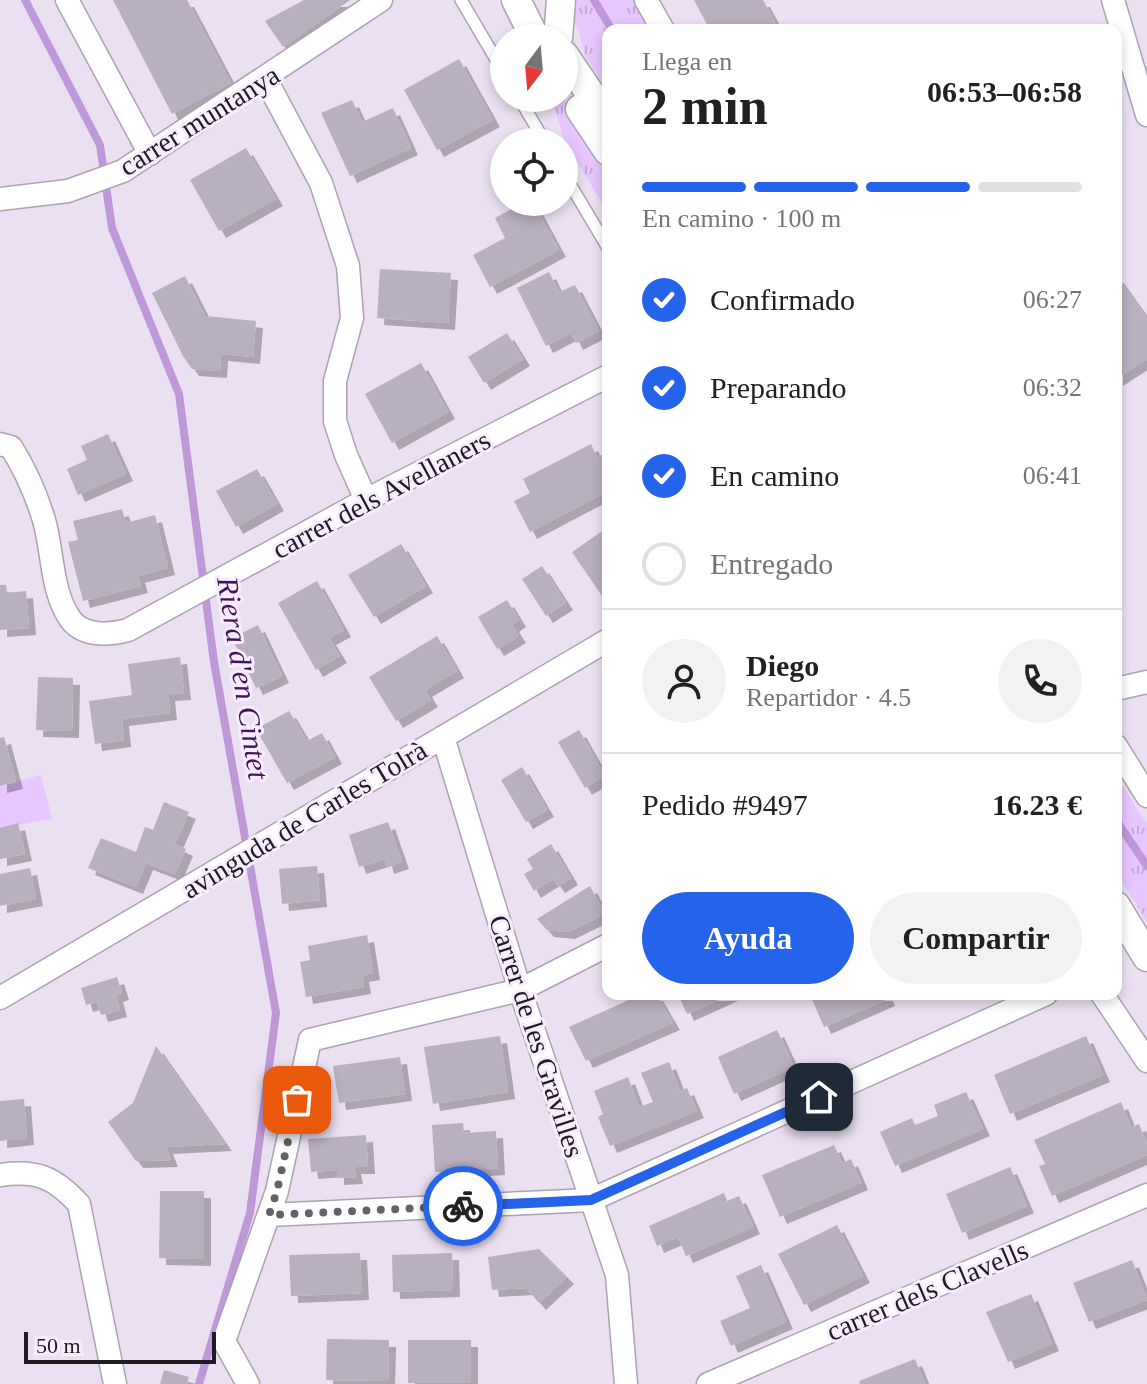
<!DOCTYPE html>
<html lang="es">
<head>
<meta charset="utf-8">
<style>
	body { margin:0; font-family:"Times New Roman",serif; background:#f2f2f2; color:#202124; height:100vh; display:flex; flex-direction:column; font-size:30px; white-space:nowrap }
	* { box-sizing:border-box; margin:0 }
	p { font-size:26px; color:#757577 }
	.icon { flex:none; width:44px; height:44px; fill:none; stroke:currentColor; stroke-width:2; stroke-linecap:round; stroke-linejoin:round }
	.map { position:relative; flex:1; overflow:hidden }
	.side { position:absolute; left:602px; top:24px; width:520px; height:976px; display:flex; flex-direction:column; background:#fff; border-radius:16px; box-shadow:0 4px 12px #0003 }
	.side>* { flex:none }
	.needle { width:52px; rotate:196deg }
	.fabs { position:absolute; left:490px; top:24px; display:grid; gap:16px }
	.fabs a { display:grid; place-items:center; width:88px; height:88px; border-radius:50%; background:#fff; box-shadow:0 4px 12px #0003; font-size:40px }
	.scale { position:absolute; left:24px; bottom:20px; width:192px; box-sizing:border-box; padding-left:8px; border:4px solid #1e1b21; border-top:0; font-size:22px; line-height:28px; white-space:nowrap; color:#1e1b21; -webkit-text-stroke:6px #f7edfe; paint-order:stroke }
	.pin { position:absolute; display:grid; place-items:center; width:68px; height:68px; color:#fff; margin:-34px; border-radius:16px; box-shadow:0 4px 12px #0006 }
	.courier { position:absolute; display:grid; place-items:center; width:80px; height:80px; margin:-40px; border:6px solid #2563eb; border-radius:50%; background:#fff; color:#222; box-shadow:0 2px 10px #0007 }
	.summary em { font-style:normal; font-weight:600 }
	.summary div { display:flex; flex-direction:column-reverse }
	.summary { display:flex; align-items:center; justify-content:space-between; height:136px; padding:0 40px }
	h1 { font-size:52px; font-weight:600; line-height:60px }
	.bar { display:grid; grid-template-columns:repeat(4,1fr); gap:12px 8px; align-content:center; height:96px; padding:0 40px }
	.bar i { height:10px; border-radius:6px; background:#e0e0e0 }
	.bar .active { background:#2563eb }
	.bar p { grid-column:span 4 }
	.line { display:flex; align-items:center; gap:20px; padding:0 40px; border-top:2px solid #e0e0e0 }
	.line div { flex:1 }
	.round { display:grid; place-items:center; flex:none; width:84px; height:84px; border-radius:42px; background:#f2f2f2 }
	ol { padding:0 40px; list-style:none }
	li { display:flex; align-items:center; gap:24px; height:88px }
	li p { margin-inline-start:auto }
	li .icon { padding:8px; border-radius:50%; background:#2563eb; color:#fff; stroke-width:4 }
	li:last-child { color:#757577 }
	li i { width:44px; height:44px; border:4px solid #e0e0e0; border-radius:50% }
	.button { display:flex; gap:16px; margin-top:auto; padding:16px 40px }
	.button a { flex:1; height:92px; border-radius:48px; background:#2563eb; color:#fff; font-size:32px; font-weight:600; line-height:92px; text-align:center }
	.button a+a { background:#f2f2f2; color:#202124 }
	.map>svg:first-child { display:block }
	.grass { fill:url(#grass-tufts) }
	.park { fill:#e8c6ff }
	.lines { fill:none; stroke-linecap:round; stroke-linejoin:round }
	.stream { stroke:#bf98d9; stroke-width:8 }
	.building { fill:#b8afbf; filter:url(#shadow) }
	.service-casing { stroke:#aba2b2; stroke-width:14 }
	.minor-casing { stroke:#aba2b2; stroke-width:25 }
	.tertiary-casing { stroke:#aba2b2; stroke-width:31 }
	.service { stroke:#fff; stroke-width:11 }
	.minor { stroke:#fff; stroke-width:22 }
	.tertiary { stroke:#fff; stroke-width:28 }
	.done { stroke:#65606a; stroke-width:8; stroke-dasharray:0 14.4 }
	.route { stroke:#2563eb; stroke-width:10 }
	.labels { text-anchor:middle; stroke-width:6; stroke-linejoin:round; paint-order:stroke }
	.street-label { font-size:28px; fill:#1e1b21; stroke:#f7edfe }
	.water-label { font-size:30px; font-style:italic; fill:#45115f; stroke:#f7edfe }
</style>
</head>
<body>
<div class="map">
<svg width="1147" height="1384" viewBox="0 0 1147 1384">
	<defs>
		<pattern id="grass-tufts" width="24" height="20" patternUnits="userSpaceOnUse" patternTransform="scale(2)"><rect width="24" height="20" fill="#e8c6ff"/><path d="M3 7l-1-3M5 7V3M7 7l1-3M15 17l-1-3M17 17v-4M19 17l1-3" fill="none" stroke="#c7aada"/></pattern>
		<filter id="shadow"><feDropShadow dx="7" dy="7" stdDeviation="0" flood-color="#0004"/></filter>
	</defs>
	<rect width="100%" height="100%" fill="#eae0f1"/>
	<path class="grass" d="M 561,0 L 636,0 L 654,30 L 608,30 L 608,93 L 585,56 L 578,29 Z
		M 552,98 L 563,98 L 608,162 L 608,213 L 564,140 Z
		M 1116,776 L 1147,824 L 1147,922 L 1116,872 Z"/>
	<path class="park" d="M 41,775 L 52,819 L 0,828 L 0,786 Z"/>
	<g class="lines">
		<path class="stream" d="M 25,0 L 100,145 L 112,228 L 179,394 L 214,662 L 276,1013 L 250,1213 L 199,1384
			M 594,0 L 612,30
			M 1116,820 L 1147,866"/>
	</g>
	<path class="building" d="M 113,0 L 187,0 L 231,83 L 172,114 Z
		M 304,0 L 350,0 L 283,47 L 265,21 Z
		M 694,0 L 763,0 L 779,30 L 710,30 Z
		M 459,59 L 493,120 L 437,150 L 404,90 Z
		M 352,100 L 362,122 L 393,108 L 411,148 L 350,176 L 321,113 Z
		M 246,148 L 276,199 L 219,231 L 190,180 Z
		M 524,202 L 533,202 L 559,250 L 490,287 L 473,255 L 505,238 L 495,218 Z
		M 380,269 L 451,273 L 448,323 L 377,318 Z
		M 549,272 L 559,292 L 575,285 L 599,331 L 576,343 L 571,333 L 546,346 L 517,288 Z
		M 1116,275 L 1147,318 L 1147,359 L 1116,379 Z
		M 185,276 L 205,316 L 256,321 L 253,357 L 221,354 L 220,371 L 192,369 L 183,356 L 152,293 Z
		M 507,333 L 523,359 L 484,383 L 468,357 Z
		M 421,363 L 448,412 L 392,443 L 365,394 Z
		M 108,434 L 126,474 L 78,495 L 67,469 L 87,460 L 81,446 Z
		M 591,444 L 597,457 L 608,452 L 608,491 L 530,532 L 514,501 L 530,493 L 523,479 Z
		M 257,469 L 277,504 L 236,527 L 216,491 Z
		M 122,509 L 126,523 L 155,515 L 168,568 L 138,576 L 141,586 L 83,601 L 68,542 L 78,540 L 73,521 Z
		M 608,527 L 608,591 L 602,596 L 572,552 Z
		M 401,544 L 426,586 L 374,617 L 348,575 Z
		M 542,566 L 566,603 L 546,616 L 522,579 Z
		M 317,581 L 344,630 L 329,638 L 340,656 L 316,670 L 278,603 Z
		M 0,585 L 6,585 L 7,593 L 26,591 L 29,628 L 0,630 Z
		M 507,600 L 519,620 L 512,625 L 519,636 L 497,649 L 478,617 Z
		M 258,625 L 282,676 L 256,688 L 232,638 Z
		M 437,636 L 457,671 L 425,690 L 431,700 L 396,721 L 369,677 Z
		M 180,657 L 184,693 L 168,694 L 170,713 L 122,719 L 124,740 L 95,744 L 89,701 L 132,695 L 128,664 Z
		M 38,677 L 73,678 L 72,731 L 36,730 Z
		M 289,711 L 307,741 L 322,733 L 335,757 L 287,783 L 256,729 Z
		M 579,730 L 605,776 L 585,788 L 558,742 Z
		M 4,737 L 16,782 L 0,786 L 0,738 Z
		M 522,767 L 547,810 L 526,822 L 501,780 Z
		M 164,802 L 189,812 L 175,844 L 186,849 L 175,874 L 146,863 L 136,887 L 88,868 L 101,838 L 136,852 L 145,827 L 153,830 Z
		M 388,822 L 402,862 L 387,867 L 385,859 L 359,867 L 349,835 Z
		M 18,823 L 25,854 L 0,859 L 0,828 Z
		M 551,844 L 571,878 L 558,886 L 553,879 L 534,891 L 524,874 L 533,869 L 527,859 Z
		M 317,866 L 320,900 L 282,904 L 279,869 Z
		M 30,868 L 36,899 L 0,906 L 0,874 Z
		M 590,886 L 605,914 L 568,932 L 547,930 L 537,919 Z
		M 367,935 L 373,973 L 362,975 L 364,987 L 306,997 L 300,962 L 310,960 L 308,946 Z
		M 117,977 L 122,993 L 116,995 L 120,1010 L 101,1015 L 97,1002 L 86,1005 L 81,988 Z
		M 642,994 L 656,994 L 673,1023 L 586,1061 L 569,1027 Z
		M 678,994 L 731,994 L 687,1014 Z
		M 818,994 L 886,994 L 888,999 L 824,1027 L 811,997 Z
		M 777,1030 L 794,1067 L 734,1094 L 718,1057 Z
		M 500,1036 L 508,1092 L 433,1104 L 424,1047 Z
		M 1086,1036 L 1103,1075 L 1010,1114 L 994,1075 Z
		M 156,1046 L 225,1144 L 166,1147 L 171,1160 L 136,1161 L 108,1122 L 133,1103 Z
		M 400,1057 L 405,1094 L 339,1103 L 333,1066 Z
		M 669,1062 L 680,1091 L 687,1088 L 697,1111 L 610,1146 L 598,1117 L 603,1114 L 594,1091 L 628,1077 L 639,1107 L 653,1102 L 641,1073 Z
		M 966,1092 L 983,1129 L 895,1166 L 880,1132 L 912,1118 L 915,1125 L 938,1116 L 934,1105 Z
		M 24,1099 L 27,1138 L 0,1141 L 0,1101 Z
		M 1121,1102 L 1131,1127 L 1139,1124 L 1147,1144 L 1147,1155 L 1052,1196 L 1039,1166 L 1045,1164 L 1034,1140 Z
		M 463,1123 L 464,1133 L 496,1131 L 498,1168 L 435,1172 L 432,1125 Z
		M 366,1135 L 368,1167 L 354,1167 L 356,1177 L 337,1178 L 337,1170 L 311,1172 L 308,1139 Z
		M 834,1145 L 842,1163 L 851,1159 L 861,1183 L 780,1217 L 762,1175 Z
		M 1010,1167 L 1027,1206 L 962,1233 L 946,1194 Z
		M 160,1191 L 204,1191 L 204,1259 L 159,1258 Z
		M 724,1193 L 727,1201 L 739,1196 L 753,1227 L 686,1256 L 678,1237 L 657,1246 L 649,1226 Z
		M 837,1225 L 863,1276 L 804,1305 L 778,1254 Z
		M 539,1249 L 567,1277 L 539,1303 L 526,1288 L 492,1290 L 488,1257 Z
		M 360,1253 L 362,1293 L 291,1296 L 289,1255 Z
		M 452,1253 L 453,1290 L 393,1292 L 392,1255 Z
		M 1132,1260 L 1147,1300 L 1089,1322 L 1073,1283 Z
		M 761,1265 L 786,1322 L 731,1346 L 720,1321 L 750,1308 L 736,1276 Z
		M 1031,1294 L 1052,1344 L 1008,1362 L 986,1312 Z
		M 327,1339 L 389,1340 L 388,1381 L 326,1380 Z
		M 408,1340 L 471,1340 L 471,1383 L 408,1383 Z
		M 915,1359 L 925,1384 L 860,1384 L 859,1381 Z
		M 164,1370 L 189,1377 L 187,1384 L 160,1384 Z"/>
	<g class="lines">
		<defs>
			<path id="service" d="M 461,0 L 504,73
				M 519,98 L 545,142
				M 564,174 L 608,248"/>
			<path id="minor" d="M 67,0 L 150,154
				M 646,0 L 663,30
				M 1113,0 L 1147,115
				M 265,78 L 321,183 L 348,266 L 352,318 L 335,381 L 335,421 L 346,455 L 366,500
				M 0,199 L 68,191 L 123,171 L 381,0
				M 0,444 L 11,447 C 25,469 36,494 44,520 C 53,551 51,593 71,620 C 84,637 111,635 128,630 L 366,500 L 608,376
				M 1116,689 L 1147,682
				M 443,737 L 520,990 L 617,1275 L 626,1384
				M 1116,746 L 1147,796
				M 1102,994 L 1147,1061
				M 0,998 L 608,640
				M 0,1175 C 37,1170 54,1177 79,1204 L 115,1384
				M 269,1215 L 591,1200 L 1046,994
				M 248,1384 L 224,1341 L 277,1191 L 310,1040 L 520,990 L 608,945
				M 708,1384 L 1147,1195"/>
			<path id="tertiary" d="M 516,0 L 535,38
				M 558,38 L 561,0
				M 564,55 L 608,120
				M 580,109 L 608,151
				M 1116,906 L 1147,957"/>
		</defs>
		<use href="#service" class="service-casing"/>
		<use href="#minor" class="minor-casing"/>
		<use href="#tertiary" class="tertiary-casing"/>
		<use href="#service" class="service"/>
		<use href="#minor" class="minor"/>
		<use href="#tertiary" class="tertiary"/>
	</g>
	<g class="lines">
		<path class="done" d="M 297,1100 L 277,1191 L 269,1215 L 463,1206"/>
		<path class="route" d="M 463,1206 L 591,1200 L 819,1097"/>
	</g>
	<g class="labels">
		<g class="street-label">
			<text transform="translate(199 120) rotate(-32)" y="10">carrer muntanya</text>
			<text transform="translate(381 494) rotate(-28)" y="10">carrer dels Avellaners</text>
			<text transform="translate(304 819) rotate(-31)" y="10">avinguda de Carles Tolrà</text>
			<text transform="translate(537 1036) rotate(72)" y="10">Carrer de les Gravilles</text>
			<text transform="translate(927 1290) rotate(-23)" y="10">carrer dels Clavells</text>
		</g>
		<g class="water-label">
			<text transform="translate(243 678) rotate(81)" y="10">Riera d'en Cintet</text>
		</g>
	</g>
</svg>
<div class="fabs">
<a><svg class="needle" viewBox="-14 -14 28 28"><path d="M0-13l5 13h-10z" fill="#e53935"/><path d="M0 13l5-13h-10z" fill="#757577"/></svg></a>
<a><svg class="icon" aria-label="locate" viewBox="0 0 24 24"><circle cx="12" cy="12" r="6"/><path d="M12 2v4M12 18v4M2 12h4M18 12h4"/></svg></a>
</div>
<div class="scale">50 m</div>
<div class="pin" style="left:297px;top:1100px;background:#ea580c"><svg class="icon" aria-label="bag" viewBox="0 0 24 24"><path d="M5 8h14l-1 12H6zM9 8a3 3 0 0 1 6 0"/></svg></div>
<div class="pin" style="left:819px;top:1097px;background:#1f2937"><svg class="icon" aria-label="home" viewBox="0 0 24 24"><path d="M3 11l9-7 9 7M6 9v11h12V9"/></svg></div>
<div class="courier" style="left:463px;top:1206px"><svg class="icon" aria-label="bike" viewBox="0 0 24 24"><circle cx="6" cy="16" r="4"/><circle cx="18" cy="16" r="4"/><path d="M6 16l4-8h5l3 8M10 8l3 8H6M13 5h3"/></svg></div>
<section class="side">
<div class="summary"><div><h1>2 min</h1><p>Llega en</p></div><em>06:53–06:58</em></div>
<div class="bar"><i class="active"></i><i class="active"></i><i class="active"></i><i></i><p>En camino · 100 m</p></div>
<ol>
<li><svg class="icon" aria-label="check" viewBox="0 0 24 24"><path d="M5 12l5 5 9-10"/></svg>Confirmado<p>06:27</p></li>
<li><svg class="icon" aria-label="check" viewBox="0 0 24 24"><path d="M5 12l5 5 9-10"/></svg>Preparando<p>06:32</p></li>
<li><svg class="icon" aria-label="check" viewBox="0 0 24 24"><path d="M5 12l5 5 9-10"/></svg>En camino<p>06:41</p></li>
<li><i></i>Entregado</li>
</ol>
<div class="line" style="height:144px"><a class="round"><svg class="icon" aria-label="person" viewBox="0 0 24 24"><circle cx="12" cy="8" r="4"/><path d="M4 21q1-7 8-7t8 7"/></svg></a><div><b>Diego</b><p>Repartidor · 4.5</p></div><a class="round"><svg class="icon" aria-label="phone" viewBox="0 0 24 24"><path d="M5 4h4l2 5-3 2q2 4 5 5l2-3 5 2v4C11 20 4 13 5 4z"/></svg></a></div>
<div class="line" style="height:104px"><div>Pedido #9497</div><b>16.23 €</b></div>
<div class="button"><a>Ayuda</a><a>Compartir</a></div>
</section>
</div>
</body>
</html>
